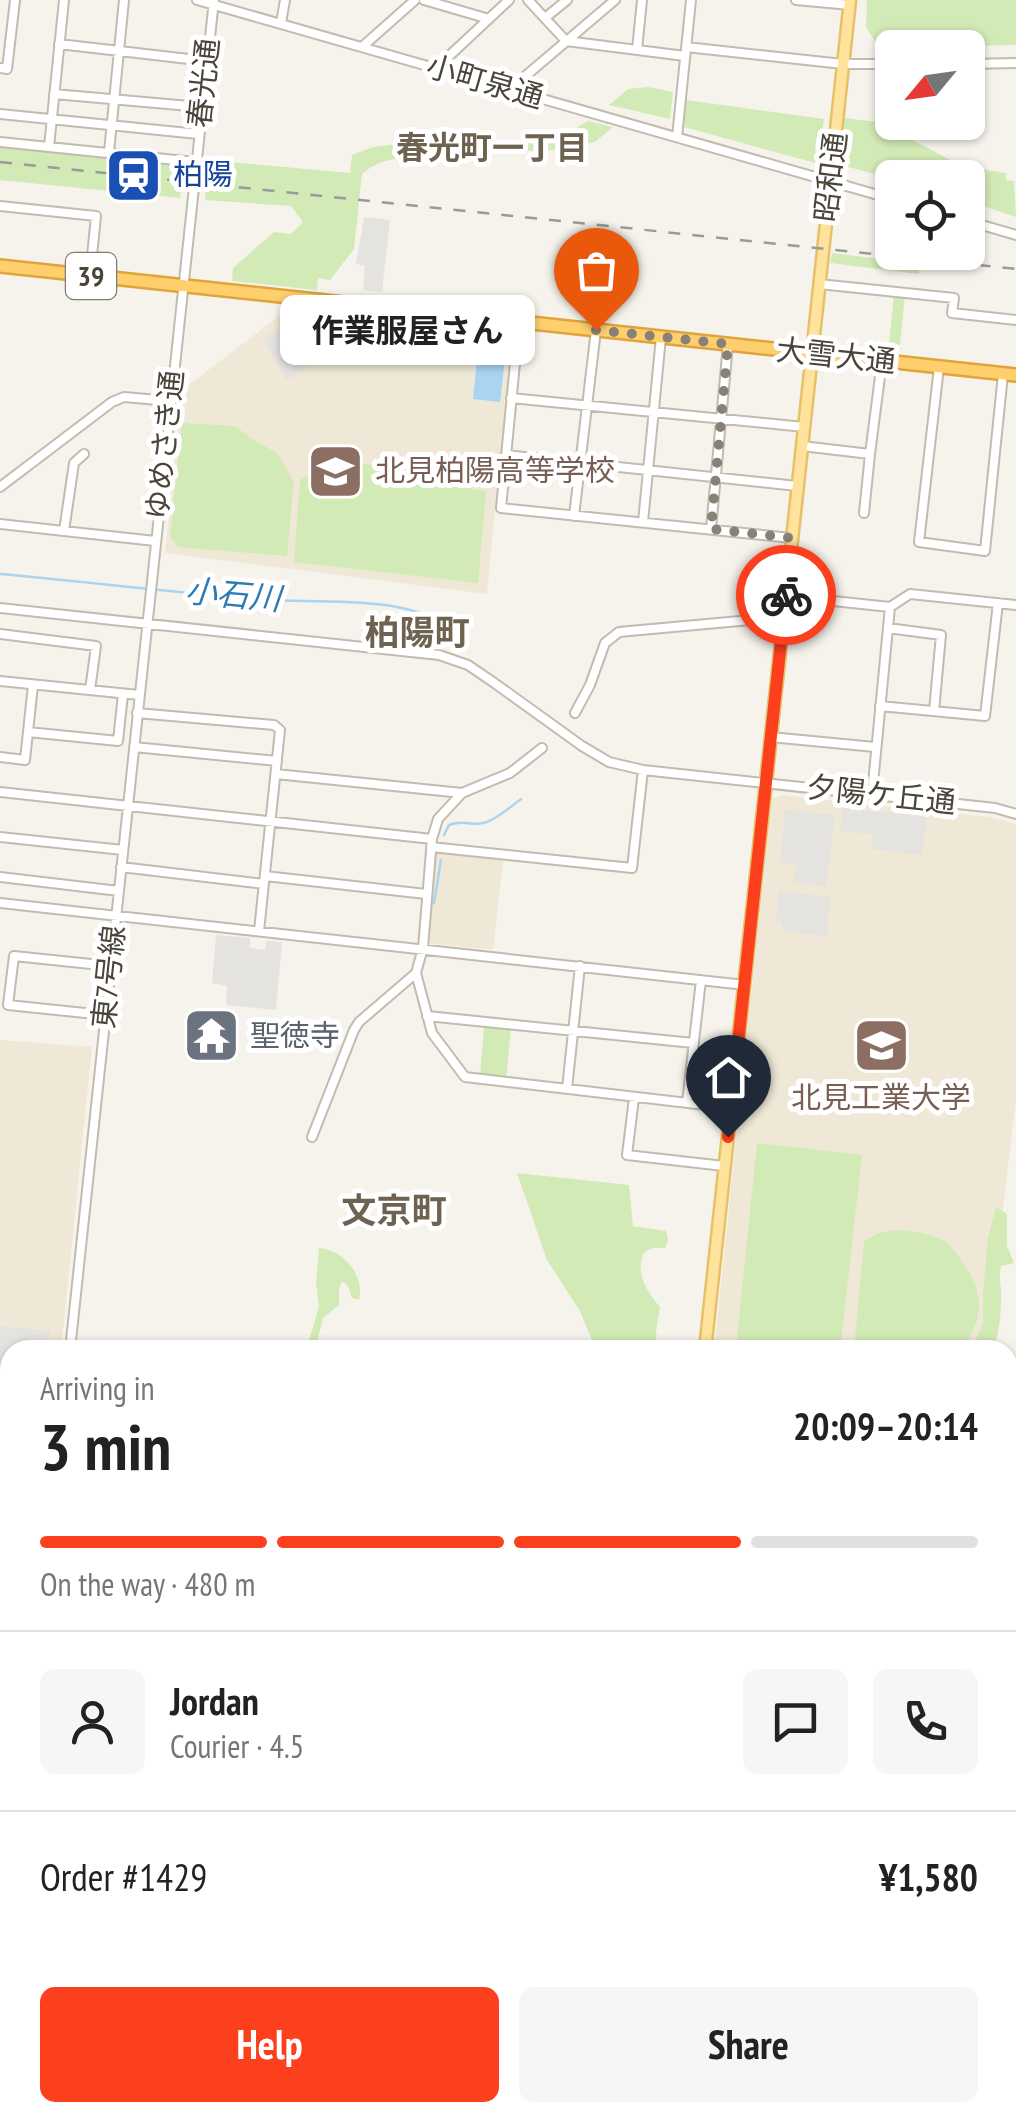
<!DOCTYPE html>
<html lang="en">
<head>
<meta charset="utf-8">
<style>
	body { margin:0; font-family:"PT Sans Narrow","Noto Sans JP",sans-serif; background:#f6f6f6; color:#222; height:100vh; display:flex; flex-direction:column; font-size:38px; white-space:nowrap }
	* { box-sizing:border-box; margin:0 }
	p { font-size:32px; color:#767676 }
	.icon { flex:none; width:55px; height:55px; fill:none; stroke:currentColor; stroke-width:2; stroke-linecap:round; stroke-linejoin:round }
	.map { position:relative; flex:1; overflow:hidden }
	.drawer { position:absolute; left:0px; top:1340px; width:1018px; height:782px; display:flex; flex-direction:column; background:#fff; border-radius:30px 30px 0 0; box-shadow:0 2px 8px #0004 }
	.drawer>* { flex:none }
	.needle { width:65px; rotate:241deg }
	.controls { position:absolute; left:875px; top:30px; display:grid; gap:20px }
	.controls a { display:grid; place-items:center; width:110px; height:110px; border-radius:15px; background:#fff; box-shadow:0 2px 8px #0004; font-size:50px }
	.pin { position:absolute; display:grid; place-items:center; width:85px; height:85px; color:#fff; margin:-102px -42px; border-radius:50% 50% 50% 0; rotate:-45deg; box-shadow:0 0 10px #0007 }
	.pin .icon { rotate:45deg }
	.courier { position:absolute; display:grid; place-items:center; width:100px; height:100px; margin:-50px; border:8px solid #fc3f1d; border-radius:50%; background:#fff; color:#222; box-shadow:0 2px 12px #0007 }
	.bubble { position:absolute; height:70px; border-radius:15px; background:#fff; box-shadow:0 2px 8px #0004; font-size:32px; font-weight:700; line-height:70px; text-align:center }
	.overview em { font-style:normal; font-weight:700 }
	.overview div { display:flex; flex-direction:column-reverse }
	.overview { display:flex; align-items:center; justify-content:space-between; height:170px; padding:0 40px }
	h1 { font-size:65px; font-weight:700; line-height:75px }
	.bar { display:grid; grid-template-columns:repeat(4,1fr); gap:15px 10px; align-content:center; height:120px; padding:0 40px }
	.bar i { height:12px; border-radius:8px; background:#e0e0e0 }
	.bar .on { background:#fc3f1d }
	.bar p { grid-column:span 4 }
	.line { display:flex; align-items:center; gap:25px; padding:0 40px; border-top:2px solid #e0e0e0 }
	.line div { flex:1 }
	.round { display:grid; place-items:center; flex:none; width:105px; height:105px; border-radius:15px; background:#f6f6f6 }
	.cta { display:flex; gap:20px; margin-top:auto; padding:20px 40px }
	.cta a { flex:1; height:115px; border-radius:15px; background:#fc3f1d; color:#fff; font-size:40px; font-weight:700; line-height:115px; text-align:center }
	.cta a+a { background:#f6f6f6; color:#222 }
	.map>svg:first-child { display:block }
	.education { fill:#efe8d6 }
	.green { fill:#d2eab5 }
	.parking { fill:#e5e3e0 }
	.water { fill:#a9d4f2 }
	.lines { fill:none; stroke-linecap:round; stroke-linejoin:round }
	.stream { stroke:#a9d4f2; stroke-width:2.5 }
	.minor-casing { stroke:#c2bbae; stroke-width:12 }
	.major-casing { stroke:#e6c16a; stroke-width:15 }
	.highway-casing { stroke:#e0a43c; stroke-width:16 }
	.minor { stroke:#fff; stroke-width:8 }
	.major { stroke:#ffe39c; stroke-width:10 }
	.highway { stroke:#ffcf6e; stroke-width:11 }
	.rail { stroke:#9a9a9a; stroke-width:2.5; stroke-dasharray:12 12; stroke-linecap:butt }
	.done { stroke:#878178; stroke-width:10; stroke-dasharray:0 18 }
	.route { stroke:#fc3f1d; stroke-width:12 }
	.labels { text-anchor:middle; stroke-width:10; stroke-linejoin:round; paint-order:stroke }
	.shield { fill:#fff; stroke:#817c74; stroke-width:2.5 }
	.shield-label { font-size:28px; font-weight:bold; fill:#4b4439 }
	.street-label { font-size:30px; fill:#4b4439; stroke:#fff }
	.transit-label { font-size:30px; fill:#164399; stroke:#fff; text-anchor:start }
	.education-label { font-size:30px; fill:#785e54; stroke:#fff; text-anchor:start }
	.worship-label { font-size:30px; fill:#5b616d; stroke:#fff; text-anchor:start }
	.neighbourhood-label { font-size:32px; font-weight:bold; fill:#6e6250; stroke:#fff }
	.water-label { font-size:32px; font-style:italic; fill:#2e7ab2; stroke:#fff }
	.quarter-label { font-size:35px; font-weight:bold; fill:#6e6250; stroke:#fff }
</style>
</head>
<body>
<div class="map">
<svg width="1016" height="2122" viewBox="0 0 1016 2122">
	<rect width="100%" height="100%" fill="#f6f3ec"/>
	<path class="education" d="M 286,311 L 512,335 L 487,594 L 165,553 L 182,390 Z
		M 781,795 L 991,817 L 1016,824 L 1016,1099 L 998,1251 L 981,1350 L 714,1350 L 772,799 Z
		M 435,853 L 503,860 L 493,950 L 427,943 Z
		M 0,1040 L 92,1047 L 61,1350 L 10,1350 L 10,1535 L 0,1534 Z"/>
	<path class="green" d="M 867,0 L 1016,0 L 1016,45 L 879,48 L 866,27 Z
		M 648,87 L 673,92 L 670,119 L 609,105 L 628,89 Z
		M 685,100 L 824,119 L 819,164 L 684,127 Z
		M 844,118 L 878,122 L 964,167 L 1006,173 L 1006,180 L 1014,181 L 1016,217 L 968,201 L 968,178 L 892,178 L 892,179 L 838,164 Z
		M 588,121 L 613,127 L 596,141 L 578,148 C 518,154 448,148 390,160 C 379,162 370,167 362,174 L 354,249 L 330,280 L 318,278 L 317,290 L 232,281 L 233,268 L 274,232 L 291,234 L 303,222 L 291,206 L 205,200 L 207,160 L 350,173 L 352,155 L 373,147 L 414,142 L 530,140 L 566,134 Z
		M 0,146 L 184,164 L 180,198 L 0,180 Z
		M 832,253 L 919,264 L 919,274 L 830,263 Z
		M 894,294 L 905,294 L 900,345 L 889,344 Z
		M 182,423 L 235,426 L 253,440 L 277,453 L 294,482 L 287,556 L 178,547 L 170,536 Z
		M 332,461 L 446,473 L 445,485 L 486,491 L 478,583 L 294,562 L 300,480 Z
		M 484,1026 L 511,1029 L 506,1079 L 480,1076 Z
		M 757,1143 L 862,1155 L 840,1350 L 736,1350 Z
		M 517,1173 L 629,1185 L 633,1226 L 666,1231 L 668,1240 L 665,1248 L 653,1248 L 644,1252 C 635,1274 646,1290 660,1307 L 656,1332 L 657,1350 L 596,1350 L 580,1311 L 547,1260 Z
		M 996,1207 L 1007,1214 L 1007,1246 L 1014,1263 L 1001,1266 C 998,1278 1002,1288 1001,1300 C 1001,1316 999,1336 993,1350 L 972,1350 L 983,1322 L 983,1293 L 988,1238 Z
		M 894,1230 C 911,1230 934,1233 948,1244 C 954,1249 959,1257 963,1263 C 985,1292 984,1323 960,1350 L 867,1350 L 855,1339 L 864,1241 L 879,1233 Z
		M 319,1248 C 344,1250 365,1276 359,1300 L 352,1298 L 348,1286 L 342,1281 L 339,1289 L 339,1305 L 323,1318 L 315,1350 L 306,1350 L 319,1307 L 316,1283 Z
		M 0,1367 L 10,1369 L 10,1524 L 0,1523 Z
		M 1008,1531 L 1016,1547 L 1016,1643 L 1008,1642 Z
		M 1008,1818 L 1016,1819 L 1016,1865 L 1008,1881 Z
		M 344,2113 L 498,2113 L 502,2120 L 508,2122 L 433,2122 L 428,2118 L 424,2122 L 342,2122 Z
		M 973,2113 L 975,2122 L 643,2122 L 639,2113 Z"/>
	<path class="parking" d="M 364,217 L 390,220 L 382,292 L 363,290 L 365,266 L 356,264 Z
		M 288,324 L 311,366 L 286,380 L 263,338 Z
		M 842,808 L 927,817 L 922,855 L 872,849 L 872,834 L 840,831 Z
		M 785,810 L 835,815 L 826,886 L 794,882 L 796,865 L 780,862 Z
		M 778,891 L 830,897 L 827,936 L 782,931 L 782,923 L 776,922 Z
		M 216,935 L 250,938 L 250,948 L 265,950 L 266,941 L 282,942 L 276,1010 L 226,1005 L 227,986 L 212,983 Z
		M 0,1326 L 50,1331 L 48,1350 L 10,1350 L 10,1364 L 0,1363 Z"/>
	<path class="water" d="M 495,347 L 503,348 L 505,358 L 500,402 L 473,399 L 478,351 L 494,353 Z"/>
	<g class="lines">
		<path class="stream" d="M 0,574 C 91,582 183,594 275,600 C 336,604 407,594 460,633
			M 444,835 L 449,825 C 465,819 470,826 483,823 C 493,822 512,806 521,799
			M 434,903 L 441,860"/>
		<defs>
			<path id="minor" d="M 197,0 L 892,199
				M 424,0 L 489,19
				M 528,0 L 566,41 L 685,56
				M 796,0 L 850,5
				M 545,18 L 567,0
				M 281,23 L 285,0
				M 59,44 L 206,61
				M 362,47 L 415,0
				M 686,47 L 843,64 L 892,64
				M 637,50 L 642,0
				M 968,64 L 1016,63
				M 0,68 L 7,69 L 15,0
				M 443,70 L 448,57 L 509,0
				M 509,90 L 615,0
				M 54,94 L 201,107
				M 0,114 L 198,134
				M 677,137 L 691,0
				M 0,142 L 195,162
				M 49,147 L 64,0
				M 109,152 L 124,0
				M 0,206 L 96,216 L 90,276
				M 968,221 L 1016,235
				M 819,284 L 954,298 L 952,313 L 1016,320
				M 519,322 L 501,508 L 792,538
				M 939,367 L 919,542 L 985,551 L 1003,374
				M 511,398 L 804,427
				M 802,446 L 870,454 L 864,513
				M 870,454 L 882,361
				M 506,455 L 797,486
				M 0,487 L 112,402 L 124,397 L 169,401
				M 574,516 L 596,330
				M 643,522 L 661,337
				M 0,524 L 155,541
				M 711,529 L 728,344
				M 64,531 L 74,463 L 84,454
				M 786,596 L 890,607
				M 0,608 L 439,655 L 468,665 L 493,682 L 582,746 L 609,762 L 643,770 L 995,808 L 1016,814
				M 888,628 L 941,635 L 934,711
				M 0,634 L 96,646 L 90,690
				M 0,681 L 139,695
				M 880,706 L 985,716 L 998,603
				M 137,713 L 274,725 L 280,730 L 259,931
				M 575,713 L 590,685 L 605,643 L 619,632 L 784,617
				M 28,732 L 118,741 L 123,694
				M 770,737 L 875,747
				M 134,747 L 277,761
				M 542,748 L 510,773 L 462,793 L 438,819 L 432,839 L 423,948 L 416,973 L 432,1033 L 465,1077 L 731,1108
				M 0,757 L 25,760 L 33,685
				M 276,774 L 462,793
				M 0,792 L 432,839
				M 872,794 L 890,607 L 910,594 L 1016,605
				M 0,837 L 123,850
				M 431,847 L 632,868 L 643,770
				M 121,867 L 264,884
				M 265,876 L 426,894
				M 0,877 L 119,891
				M 0,903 L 745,985
				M 104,1015 L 8,1005 L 14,956 L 110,966
				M 427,1016 L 693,1043
				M 567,1089 L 580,966
				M 634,1098 L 627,1155 L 724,1166
				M 687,1103 L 701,980
				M 312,1137 L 354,1030 L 359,1022 L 416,973
				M 70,1350 L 214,0
				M 0,1538 L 10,1539
				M 1008,1645 L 1016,1646
				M 1008,1681 L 1016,1682
				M 1008,1785 L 1010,1764 L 1016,1750
				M 1008,1990 L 1016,1913
				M 0,2008 L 10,1913
				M 1008,2015 L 1016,2016
				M 1008,2074 L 1016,2075"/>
			<path id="major" d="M 705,1350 L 850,0
				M 633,2112 L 635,2122"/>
			<path id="highway" d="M 0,266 L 1016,375"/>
		</defs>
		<use href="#minor" class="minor-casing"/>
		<use href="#major" class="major-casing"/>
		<use href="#highway" class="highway-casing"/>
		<use href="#minor" class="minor"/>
		<use href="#major" class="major"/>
		<use href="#highway" class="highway"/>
		<path class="rail" d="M 0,162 L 1016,269"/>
	</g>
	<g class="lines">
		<path class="done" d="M 596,330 L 728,344 L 711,529 L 792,538 L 786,595"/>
		<path class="route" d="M 728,1137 L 786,595"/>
	</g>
	<defs>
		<symbol id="station-square" viewBox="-11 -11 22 22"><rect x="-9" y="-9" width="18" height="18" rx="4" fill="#1a4fb4" stroke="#fff"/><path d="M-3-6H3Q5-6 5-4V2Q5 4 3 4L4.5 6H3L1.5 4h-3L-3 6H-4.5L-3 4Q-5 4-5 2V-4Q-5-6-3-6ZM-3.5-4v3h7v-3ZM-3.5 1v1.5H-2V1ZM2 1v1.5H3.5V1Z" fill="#fff"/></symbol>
		<symbol id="school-square" viewBox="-11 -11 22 22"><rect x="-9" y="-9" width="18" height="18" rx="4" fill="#8d6e63" stroke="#fff"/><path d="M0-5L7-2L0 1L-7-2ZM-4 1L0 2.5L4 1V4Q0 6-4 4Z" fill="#fff"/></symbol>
		<symbol id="temple-square" viewBox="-11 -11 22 22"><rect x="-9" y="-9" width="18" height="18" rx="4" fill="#6b7280" stroke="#fff"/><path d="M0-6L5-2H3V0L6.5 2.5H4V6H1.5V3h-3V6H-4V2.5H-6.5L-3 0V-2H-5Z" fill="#fff"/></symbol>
		<symbol id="university-square" viewBox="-11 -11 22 22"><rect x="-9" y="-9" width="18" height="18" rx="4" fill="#8d6e63" stroke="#fff"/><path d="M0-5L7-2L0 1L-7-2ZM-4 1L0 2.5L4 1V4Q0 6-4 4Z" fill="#fff"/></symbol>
	</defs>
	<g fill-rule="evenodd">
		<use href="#station-square" x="102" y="144" width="63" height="63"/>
		<use href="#school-square" x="304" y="440" width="63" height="63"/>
		<use href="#temple-square" x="180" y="1004" width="63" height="63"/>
		<use href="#university-square" x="850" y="1014" width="63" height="63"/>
	</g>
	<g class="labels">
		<rect class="shield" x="66" y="253" width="50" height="46" rx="8"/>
		<g class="shield-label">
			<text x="91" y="286">39</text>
		</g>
		<g class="street-label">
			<text transform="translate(485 82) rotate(16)" y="10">小町泉通</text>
			<text transform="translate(204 83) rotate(-84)" y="10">春光通</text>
			<text transform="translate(831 177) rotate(-83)" y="10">昭和通</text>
			<text transform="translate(836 356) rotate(6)" y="10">大雪大通</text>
			<text transform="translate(165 445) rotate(-84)" y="10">ゆめさき通</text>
			<text transform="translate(881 795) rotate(6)" y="10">夕陽ケ丘通</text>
			<text transform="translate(109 977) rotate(-84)" y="10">東7号線</text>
		</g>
		<g class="transit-label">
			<text x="173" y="185">柏陽</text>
		</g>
		<g class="education-label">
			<text x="375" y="481">北見柏陽高等学校</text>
			<text x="881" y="1108" text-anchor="middle">北見工業大学</text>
		</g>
		<g class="worship-label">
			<text x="250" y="1046">聖徳寺</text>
		</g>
		<g class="neighbourhood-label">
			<text x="492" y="159">春光町一丁目</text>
		</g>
		<g class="water-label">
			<text transform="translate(233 595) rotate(5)" y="11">小石川</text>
		</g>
		<g class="quarter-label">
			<text x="417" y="645">柏陽町</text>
			<text x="394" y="1223">文京町</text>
		</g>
	</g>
</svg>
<div class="controls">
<a><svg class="needle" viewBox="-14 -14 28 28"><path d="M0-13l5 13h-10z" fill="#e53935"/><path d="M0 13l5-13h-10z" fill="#767676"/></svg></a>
<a><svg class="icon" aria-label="locate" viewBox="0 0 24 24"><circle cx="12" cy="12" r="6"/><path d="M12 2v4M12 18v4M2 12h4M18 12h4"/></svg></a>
</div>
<div class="pin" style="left:596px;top:330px;background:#ea580c"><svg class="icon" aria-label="bag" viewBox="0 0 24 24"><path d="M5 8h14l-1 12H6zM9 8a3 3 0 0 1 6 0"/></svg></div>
<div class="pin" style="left:728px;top:1137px;background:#1f2937"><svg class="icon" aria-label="home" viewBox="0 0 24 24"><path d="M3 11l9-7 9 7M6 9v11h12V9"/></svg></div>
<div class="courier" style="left:786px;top:595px"><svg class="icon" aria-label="bike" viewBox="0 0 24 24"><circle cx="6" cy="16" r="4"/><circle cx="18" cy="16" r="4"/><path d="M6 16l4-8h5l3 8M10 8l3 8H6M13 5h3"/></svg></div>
<div class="bubble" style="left:280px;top:295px;width:255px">作業服屋さん</div>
<section class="drawer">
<div class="overview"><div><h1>3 min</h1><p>Arriving in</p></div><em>20:09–20:14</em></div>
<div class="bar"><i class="on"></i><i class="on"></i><i class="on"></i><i></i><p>On the way · 480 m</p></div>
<div class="line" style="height:180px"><a class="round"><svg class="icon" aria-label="person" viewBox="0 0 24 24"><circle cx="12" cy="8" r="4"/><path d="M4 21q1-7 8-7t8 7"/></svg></a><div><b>Jordan</b><p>Courier · 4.5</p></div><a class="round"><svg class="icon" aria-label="chat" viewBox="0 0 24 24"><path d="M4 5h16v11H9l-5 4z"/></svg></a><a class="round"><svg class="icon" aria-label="phone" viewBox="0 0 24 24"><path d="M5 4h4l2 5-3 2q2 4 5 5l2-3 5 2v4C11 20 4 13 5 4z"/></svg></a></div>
<div class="line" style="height:130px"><div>Order #1429</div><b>¥1,580</b></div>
<div class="cta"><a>Help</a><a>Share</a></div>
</section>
</div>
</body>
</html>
